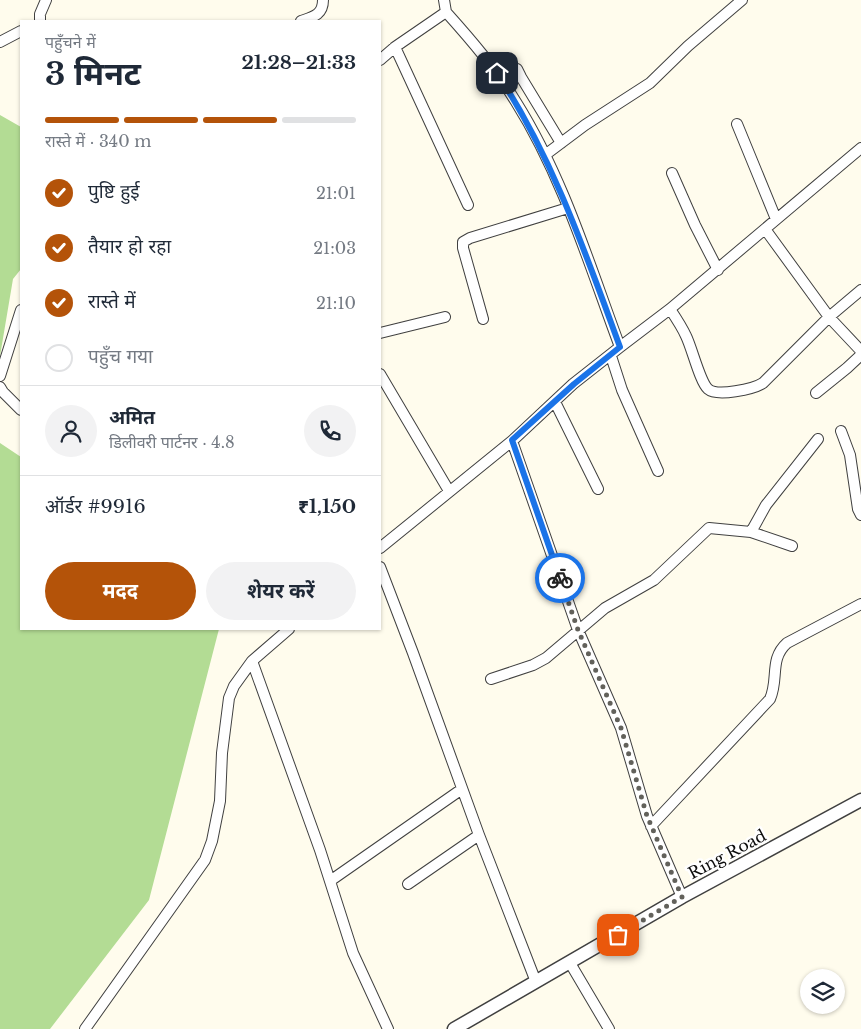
<!DOCTYPE html>
<html lang="hi">
<head>
<meta charset="utf-8">
<style>
	body { margin:0; font-family:"Libre Baskerville","Noto Sans Devanagari",serif; background:#f2f2f3; color:#1f2937; height:100vh; display:flex; flex-direction:column; font-size:19px; white-space:nowrap }
	* { box-sizing:border-box; margin:0 }
	p { font-size:16px; color:#747a83 }
	.icon { flex:none; width:28px; height:28px; fill:none; stroke:currentColor; stroke-width:2; stroke-linecap:round; stroke-linejoin:round }
	.map { position:relative; flex:1; overflow:hidden }
	.sheet { position:absolute; left:20px; top:20px; width:361px; height:610px; display:flex; flex-direction:column; background:#fff; border-radius:0px; box-shadow:0 1px 4px #0004 }
	.sheet>* { flex:none }
	.controls { position:absolute; left:800px; top:969px; display:grid; gap:10px }
	.controls a { display:grid; place-items:center; width:45px; height:45px; border-radius:50%; background:#fff; box-shadow:0 1px 4px #0004; font-size:25px }
	.pin { position:absolute; display:grid; place-items:center; width:42px; height:42px; color:#fff; margin:-21px; border-radius:10px; box-shadow:0 2px 8px #0006 }
	.courier { position:absolute; display:grid; place-items:center; width:50px; height:50px; margin:-25px; border:4px solid #1a73e8; border-radius:50%; background:#fff; color:#222; box-shadow:0 1px 6px #0007 }
	.overview em { font-style:normal; font-weight:700 }
	.overview div { display:flex; flex-direction:column-reverse }
	.overview { display:flex; align-items:center; justify-content:space-between; height:85px; padding:0 25px }
	h1 { font-size:32px; font-weight:700; line-height:38px }
	.bar { display:grid; grid-template-columns:repeat(4,1fr); gap:8px 5px; align-content:center; height:60px; padding:0 25px }
	.bar i { height:6px; border-radius:4px; background:#e0e1e3 }
	.bar .current { background:#b45309 }
	.bar p { grid-column:span 4 }
	.line { display:flex; align-items:center; gap:12px; padding:0 25px; border-top:1px solid #e0e1e3 }
	.line div { flex:1 }
	.round { display:grid; place-items:center; flex:none; width:52px; height:52px; border-radius:26px; background:#f2f2f3 }
	ol { padding:0 25px; list-style:none }
	li { display:flex; align-items:center; gap:15px; height:55px }
	li p { margin-inline-start:auto }
	li .icon { padding:5px; border-radius:50%; background:#b45309; color:#fff; stroke-width:4 }
	li:last-child { color:#747a83 }
	li i { width:28px; height:28px; border:2px solid #e0e1e3; border-radius:50% }
	.action { display:flex; gap:10px; margin-top:auto; padding:10px 25px }
	.action a { flex:1; height:58px; border-radius:30px; background:#b45309; color:#fff; font-size:20px; font-weight:700; line-height:58px; text-align:center }
	.action a+a { background:#f2f2f3; color:#1f2937 }
	.map>svg:first-child { display:block }
	.forest { fill:#b3dc94 }
	.lines { fill:none; stroke-linecap:round; stroke-linejoin:round }
	.minor-casing { stroke:#404040; stroke-width:12 }
	.tertiary-casing { stroke:#404040; stroke-width:15 }
	.minor { stroke:#fff; stroke-width:10 }
	.tertiary { stroke:#fff; stroke-width:12 }
	.done { stroke:#62615b; stroke-width:5; stroke-dasharray:0 9 }
	.route { stroke:#1a73e8; stroke-width:6 }
	.labels { text-anchor:middle; stroke-width:5; stroke-linejoin:round; paint-order:stroke }
	.street-label { font-size:16px; fill:#0d0d0d; stroke:#fff }
</style>
</head>
<body>
<div class="map">
<svg width="861" height="1029" viewBox="0 0 861 1029">
	<rect width="100%" height="100%" fill="#fffced"/>
	<path class="forest" d="M 0,115 L 21,127 L 21,269 L 13,279 L 0,356 Z
		M 0,443 L 21,457 L 21,629 L 219,629 L 149,900 L 50,1029 L 0,1029 Z"/>
	<g class="lines">
		<defs>
			<path id="minor" d="M 444,0 L 446,12
				M 40,21 L 40,14 L 46,0
				M 301,21 C 313,17 323,15 323,0
				M 0,42 L 21,31
				M 395,47 L 468,205
				M 380,60 L 395,47 L 446,12 C 472,41 496,69 516,102 C 563,177 589,264 620,347
				M 517,69 L 521,77 L 561,143
				M 737,124 L 776,219
				M 545,155 L 585,125 L 650,83 L 688,46 L 742,0
				M 672,173 L 695,225 L 718,270
				M 765,229 L 829,317 L 861,351
				M 670,309 C 676,318 682,327 686,336 C 692,348 700,382 708,389 C 717,397 754,389 763,383 L 829,317 L 861,290
				M 483,319 L 463,248 L 463,242 L 470,238 L 568,208
				M 380,333 L 445,317
				M 611,356 L 622,390 L 658,471
				M 380,374 L 449,491
				M 0,376 L 21,310
				M 0,387 L 3,392 L 21,410
				M 816,393 L 847,368 L 861,355
				M 555,402 L 598,489
				M 841,431 L 850,455 L 858,509 L 861,515
				M 751,532 L 792,546
				M 380,548 L 512,441
				M 380,567 L 413,653 L 479,835 L 536,982
				M 289,629 L 252,661 L 320,850 L 353,953 L 388,1029
				M 491,679 L 533,665 L 546,658 L 605,608 L 654,580 L 709,528 L 751,532 L 766,505 L 818,439
				M 651,826 L 770,699 C 779,679 769,659 787,643 L 861,604
				M 330,881 L 462,789
				M 408,884 L 479,835
				M 682,897 L 647,816 L 621,728 L 578,630 L 512,441 L 573,384 L 620,347 L 670,309 L 861,148
				M 570,963 L 609,1029
				M 85,1029 L 205,860 L 212,841 L 220,801 L 222,753 L 229,698 L 234,686 L 252,661"/>
			<path id="tertiary" d="M 454,1029 L 682,897 L 861,800"/>
		</defs>
		<use href="#minor" class="minor-casing"/>
		<use href="#tertiary" class="tertiary-casing"/>
		<use href="#minor" class="minor"/>
		<use href="#tertiary" class="tertiary"/>
	</g>
	<g class="lines">
		<path class="done" d="M 560,578 L 578,630 L 621,728 L 647,816 L 682,897 L 618,935"/>
		<path class="route" d="M 497,73 C 553,158 585,252 620,347 L 574,384 L 512,440 L 560,578"/>
	</g>
	<g class="labels">
		<g class="street-label">
			<text transform="translate(727 854) rotate(-28)" y="6">Ring Road</text>
		</g>
	</g>
</svg>
<div class="controls">
<a><svg class="icon" aria-label="layers" viewBox="0 0 24 24"><path d="M12 4l9 5-9 5-9-5zM3 14l9 5 9-5"/></svg></a>
</div>
<div class="pin" style="left:618px;top:935px;background:#ea580c"><svg class="icon" aria-label="bag" viewBox="0 0 24 24"><path d="M5 8h14l-1 12H6zM9 8a3 3 0 0 1 6 0"/></svg></div>
<div class="pin" style="left:497px;top:73px;background:#1f2937"><svg class="icon" aria-label="home" viewBox="0 0 24 24"><path d="M3 11l9-7 9 7M6 9v11h12V9"/></svg></div>
<div class="courier" style="left:560px;top:578px"><svg class="icon" aria-label="bike" viewBox="0 0 24 24"><circle cx="6" cy="16" r="4"/><circle cx="18" cy="16" r="4"/><path d="M6 16l4-8h5l3 8M10 8l3 8H6M13 5h3"/></svg></div>
<section class="sheet">
<div class="overview"><div><h1>3 मिनट</h1><p>पहुँचने में</p></div><em>21:28–21:33</em></div>
<div class="bar"><i class="current"></i><i class="current"></i><i class="current"></i><i></i><p>रास्ते में · 340 m</p></div>
<ol>
<li><svg class="icon" aria-label="check" viewBox="0 0 24 24"><path d="M5 12l5 5 9-10"/></svg>पुष्टि हुई<p>21:01</p></li>
<li><svg class="icon" aria-label="check" viewBox="0 0 24 24"><path d="M5 12l5 5 9-10"/></svg>तैयार हो रहा<p>21:03</p></li>
<li><svg class="icon" aria-label="check" viewBox="0 0 24 24"><path d="M5 12l5 5 9-10"/></svg>रास्ते में<p>21:10</p></li>
<li><i></i>पहुँच गया</li>
</ol>
<div class="line" style="height:90px"><a class="round"><svg class="icon" aria-label="person" viewBox="0 0 24 24"><circle cx="12" cy="8" r="4"/><path d="M4 21q1-7 8-7t8 7"/></svg></a><div><b>अमित</b><p>डिलीवरी पार्टनर · 4.8</p></div><a class="round"><svg class="icon" aria-label="phone" viewBox="0 0 24 24"><path d="M5 4h4l2 5-3 2q2 4 5 5l2-3 5 2v4C11 20 4 13 5 4z"/></svg></a></div>
<div class="line" style="height:65px"><div>ऑर्डर #9916</div><b>₹1,150</b></div>
<div class="action"><a>मदद</a><a>शेयर करें</a></div>
</section>
</div>
</body>
</html>
